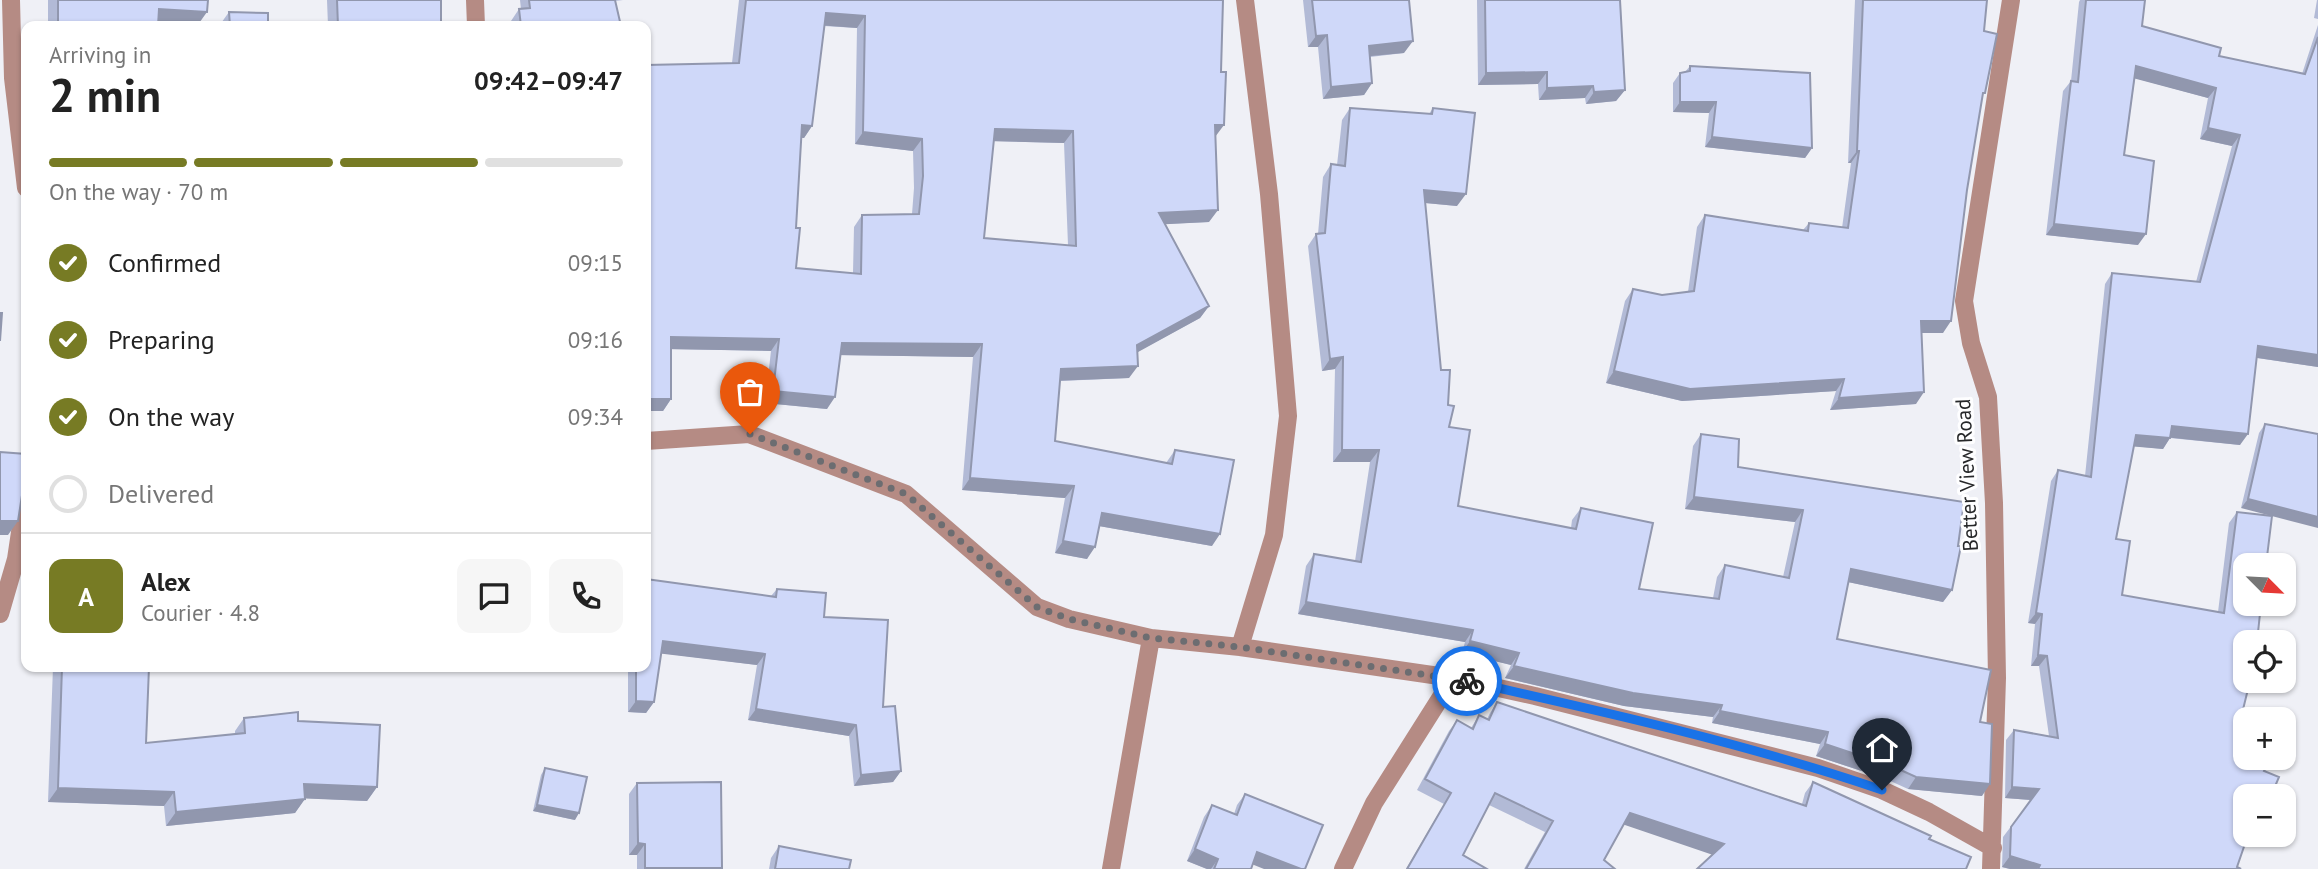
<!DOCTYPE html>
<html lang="en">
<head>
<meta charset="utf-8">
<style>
	body { margin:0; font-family:"PT Sans",sans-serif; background:#f6f6f6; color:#222; height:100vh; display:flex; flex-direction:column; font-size:26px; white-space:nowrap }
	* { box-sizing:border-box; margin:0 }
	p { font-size:23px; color:#767676 }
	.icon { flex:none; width:38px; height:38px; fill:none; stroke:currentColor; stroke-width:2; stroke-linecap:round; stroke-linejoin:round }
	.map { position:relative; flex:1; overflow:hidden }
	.side { position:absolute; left:21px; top:21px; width:630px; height:651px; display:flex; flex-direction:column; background:#fff; border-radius:14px; box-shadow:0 2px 5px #0004 }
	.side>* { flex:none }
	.needle { width:46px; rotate:114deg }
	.controls { position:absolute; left:2233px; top:553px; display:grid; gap:14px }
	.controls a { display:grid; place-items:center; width:63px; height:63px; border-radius:14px; background:#fff; box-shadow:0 2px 5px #0004; font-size:35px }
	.pin { position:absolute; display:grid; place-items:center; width:60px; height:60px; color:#fff; margin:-72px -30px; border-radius:50% 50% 50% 0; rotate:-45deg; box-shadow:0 0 7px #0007 }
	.pin .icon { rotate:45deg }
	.courier { position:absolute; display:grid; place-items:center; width:70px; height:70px; margin:-35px; border:5px solid #1a73e8; border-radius:50%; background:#fff; color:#222; box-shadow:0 2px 9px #0007 }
	.overview em { font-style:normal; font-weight:800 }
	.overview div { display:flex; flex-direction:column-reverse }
	.overview { display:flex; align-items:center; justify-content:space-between; height:119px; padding:0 28px }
	h1 { font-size:46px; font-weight:800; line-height:52px }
	.bar { display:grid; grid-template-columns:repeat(4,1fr); gap:10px 7px; align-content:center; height:84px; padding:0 28px }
	.bar i { height:9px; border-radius:5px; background:#e0e0e0 }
	.bar .selected { background:#777b24 }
	.bar p { grid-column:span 4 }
	.line { display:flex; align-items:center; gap:18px; padding:0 28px; border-top:2px solid #e0e0e0 }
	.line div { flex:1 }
	.round { display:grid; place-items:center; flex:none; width:74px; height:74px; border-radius:14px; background:#f6f6f6 }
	ol { padding:0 28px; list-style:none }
	li { display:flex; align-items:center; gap:21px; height:77px }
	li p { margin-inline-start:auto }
	li .icon { padding:7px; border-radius:50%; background:#777b24; color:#fff; stroke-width:4 }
	li:last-child { color:#767676 }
	li i { width:38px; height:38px; border:4px solid #e0e0e0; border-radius:50% }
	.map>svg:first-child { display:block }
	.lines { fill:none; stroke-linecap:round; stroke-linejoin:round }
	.street { stroke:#b58b84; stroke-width:18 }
	.wall { fill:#b2bad6; fill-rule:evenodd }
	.shaded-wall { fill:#9197ae }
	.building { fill:#cfd8f9; stroke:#9197ae; stroke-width:2; fill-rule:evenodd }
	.done { stroke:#6c6d71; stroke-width:7; stroke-dasharray:0 12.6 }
	.route { stroke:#1a73e8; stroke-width:9 }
	.labels { text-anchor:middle; stroke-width:6; stroke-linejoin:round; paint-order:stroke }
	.street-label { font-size:21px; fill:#262729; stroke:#fefeff }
</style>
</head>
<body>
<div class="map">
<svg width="2318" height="869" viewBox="0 0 2318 869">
	<rect width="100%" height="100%" fill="#eff0f6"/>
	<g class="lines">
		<path class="street" d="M 11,0 L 13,78 L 26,188
			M 475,0 L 476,26
			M 646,441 L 749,434 L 906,494 L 1037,607 L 1069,619 L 1151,638 L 1240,647 L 1453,678 L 1535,696 L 1818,768 L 1882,790 L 1929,812 L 1993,848
			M 0,614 L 16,559 L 26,492
			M 1240,647 L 1274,535 L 1288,416 L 1269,194 L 1245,0
			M 1111,869 L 1151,638
			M 1343,869 L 1374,803 L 1453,678
			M 1991,869 L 1997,678 L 1994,503 L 1988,397 L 1971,343 L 1964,301 L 2011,0"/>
	</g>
	<path class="wall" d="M 48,0 L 208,0 L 197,26 L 159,24 L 158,26 L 48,26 Z
		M 327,0 L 441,0 L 441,26 L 328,26 Z
		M 520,0 L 623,0 L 615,1 L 621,26 L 511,26 L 511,21 L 519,9 L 521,9 Z
		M 739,0 L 1223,0 L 1209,222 L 1165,224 L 1209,306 L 1200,318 L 1137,352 L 1129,378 L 1060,381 L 1055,441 L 1166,463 L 1175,450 L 1212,546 L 1099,526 L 1087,559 L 1055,553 L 1065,498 L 962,490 L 973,357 L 840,355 L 827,409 L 765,403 L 771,351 L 671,349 L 671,399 L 663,411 L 646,411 L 646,65 L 732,63 ZM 824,26 L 857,28 L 855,144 L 913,151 L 914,188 L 912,214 L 862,215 L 854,227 L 853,273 L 796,268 L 796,228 L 801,138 L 804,138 L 812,126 ZM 994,141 L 1064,143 L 1068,245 L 984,238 Z
		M 1303,0 L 1409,0 L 1404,53 L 1370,57 L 1372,83 L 1364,95 L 1323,99 L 1318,47 L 1308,47 Z
		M 1477,0 L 1620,0 L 1625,90 L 1616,101 L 1586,104 L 1585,98 L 1539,100 L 1538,84 L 1478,85 Z
		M 1855,0 L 1987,0 L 1984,31 L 1982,98 L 1943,333 L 1922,333 L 1916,404 L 1830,410 L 1836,391 L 1682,401 L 1606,383 L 1625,301 L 1633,289 L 1662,295 L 1688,292 L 1697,227 L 1705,215 L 1803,230 L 1809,223 L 1842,228 L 1851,163 L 1848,163 Z
		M 2080,0 L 2145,0 L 2142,26 L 2219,56 L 2302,74 L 2318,25 L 2318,367 L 2257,358 L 2240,445 L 2170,438 L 2163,449 L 2133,446 L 2116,539 L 2122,595 L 2218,612 L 2229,523 L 2237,512 L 2235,742 L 2245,796 L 2237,867 L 2241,869 L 2010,869 L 2002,867 L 2003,837 L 2031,800 L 2005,798 L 2006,740 L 2014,730 L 2049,736 L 2039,666 L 2031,666 L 2035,624 L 2028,623 L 2051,481 L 2058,470 L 2085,476 L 2105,284 L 2112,273 L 2196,282 L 2232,146 L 2200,139 L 2208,98 L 2135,78 L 2124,155 L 2138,245 L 2046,235 L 2063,91 L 2071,81 L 2079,2 Z
		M 2317,0 L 2318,0 L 2318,19 L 2314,18 Z
		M 229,12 L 268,25 L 272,26 L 219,26 Z
		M 1690,66 L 1812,148 L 1805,158 L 1705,147 L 1709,113 L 1673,112 L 1673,83 L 1680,73 L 1685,72 Z
		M 1350,108 L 1429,114 L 1433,108 L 1457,206 L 1425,203 L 1441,370 L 1448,405 L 1449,427 L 1458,506 L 1571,528 L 1572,520 L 1581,508 L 1639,589 L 1713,598 L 1717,577 L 1725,565 L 1783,577 L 1795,522 L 1685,509 L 1693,446 L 1701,434 L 1738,467 L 1952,590 L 1943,602 L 1848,582 L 1837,639 L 1980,722 L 1982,796 L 1908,789 L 1886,779 L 1816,756 L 1820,744 L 1712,723 L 1713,717 L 1624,706 L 1505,678 L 1511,665 L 1462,653 L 1465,642 L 1298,614 L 1306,566 L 1314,554 L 1355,561 L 1370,462 L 1333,462 L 1335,369 L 1322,371 L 1308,246 L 1316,234 L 1318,234 L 1323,177 L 1331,164 L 1337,165 L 1342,120 Z
		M 2265,424 L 2318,434 L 2241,508 L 2259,433 Z
		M 646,579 L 771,596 L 777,589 L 824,617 L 883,707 L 901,771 L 893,782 L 854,786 L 849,736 L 748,720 L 757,665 L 661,653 L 654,702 L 646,713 L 628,712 L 628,667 L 646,667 Z
		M 53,667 L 149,667 L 146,743 L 235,734 L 235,731 L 244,718 L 298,721 L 377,787 L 367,801 L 305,798 L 295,813 L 166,826 L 164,806 L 48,802 Z
		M 1497,702 L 1802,804 L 1805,793 L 1813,782 L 1931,836 L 1713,854 L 1624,824 L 1604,860 L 1615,869 L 1524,869 L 1545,832 L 1489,805 L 1463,855 L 1487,869 L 1406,869 L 1444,804 L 1417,790 L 1449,731 L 1457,720 L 1471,728 L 1479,715 L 1487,719 L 1490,713 Z
		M 545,768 L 575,820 L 533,811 L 541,775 Z
		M 637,783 L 721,869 L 637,869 L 637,855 L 629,855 L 629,794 Z
		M 1245,794 L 1252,864 L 1251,869 L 1207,869 L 1187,861 L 1204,817 L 1212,805 L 1234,814 L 1237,805 Z
		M 779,846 L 849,869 L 769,869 L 771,858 Z"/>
	<path class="shaded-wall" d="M 159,9 L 207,12 L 197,26 L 150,24 Z
		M 826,13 L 865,16 L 857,28 L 817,25 Z
		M 1327,35 L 1318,47 L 1308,47 L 1316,36 Z
		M 1413,41 L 1404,53 L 1360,57 L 1369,46 Z
		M 2136,66 L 2216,88 L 2208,98 L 2129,77 Z
		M 1547,72 L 1538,84 L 1478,85 L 1486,73 Z
		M 1372,83 L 1364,95 L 1323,99 L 1331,87 Z
		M 1593,86 L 1585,98 L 1539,100 L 1547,88 Z
		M 1625,90 L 1616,101 L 1586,104 L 1594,92 Z
		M 1680,102 L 1716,102 L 1709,113 L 1673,112 Z
		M 802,125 L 812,126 L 804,138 L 794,137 Z
		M 1215,125 L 1224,125 L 1215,137 Z
		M 2208,128 L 2240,135 L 2232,146 L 2200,139 Z
		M 995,129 L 1073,131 L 1064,143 L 986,141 Z
		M 863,132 L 922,139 L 913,151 L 855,144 Z
		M 1712,137 L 1812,148 L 1805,158 L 1705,147 Z
		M 1857,151 L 1859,151 L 1851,163 L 1848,163 Z
		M 1424,190 L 1466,194 L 1457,206 L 1415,202 Z
		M 1218,210 L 1209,222 L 1150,225 L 1159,213 Z
		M 2054,224 L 2146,234 L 2138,245 L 2046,235 Z
		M 1209,306 L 1200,318 L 1129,357 L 1137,345 Z
		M 1921,321 L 1951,321 L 1943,333 L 1913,333 Z
		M 671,337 L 779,339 L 771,351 L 663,349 Z
		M 842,343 L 982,344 L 973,357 L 833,355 Z
		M 2258,346 L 2318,355 L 2318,367 L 2251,357 Z
		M 1343,357 L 1335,369 L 1322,371 L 1330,359 Z
		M 1138,366 L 1129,378 L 1052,381 L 1061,369 Z
		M 1614,371 L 1844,379 L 1836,391 L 1682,401 L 1606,383 Z
		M 773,391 L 835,397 L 827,409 L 765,403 Z
		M 1924,392 L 1916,404 L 1830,410 L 1839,398 Z
		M 646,399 L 671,399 L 663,411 L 646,411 Z
		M 2172,426 L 2248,434 L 2240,445 L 2164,437 Z
		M 2136,435 L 2170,438 L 2163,449 L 2128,446 Z
		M 1342,450 L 1379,450 L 1370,462 L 1333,462 Z
		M 970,478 L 1074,486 L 1065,498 L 962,490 Z
		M 1694,497 L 1803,510 L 1795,522 L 1685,509 Z
		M 2248,499 L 2318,517 L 2318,528 L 2241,508 Z
		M 1102,513 L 1220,534 L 1212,546 L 1093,525 Z
		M 0,521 L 18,521 L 8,535 L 0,535 Z
		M 1063,541 L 1095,547 L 1087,559 L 1055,553 Z
		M 1851,569 L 1952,590 L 1943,602 L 1843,581 Z
		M 1306,602 L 1473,630 L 1465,642 L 1298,614 Z
		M 2036,613 L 2042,614 L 2035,624 L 2028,623 Z
		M 663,641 L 765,654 L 757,665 L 656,653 Z
		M 1470,641 L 1519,653 L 1511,665 L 1462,653 Z
		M 2038,655 L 2047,656 L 2039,666 L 2031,666 Z
		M 1514,666 L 1722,705 L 1713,717 L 1624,706 L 1505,678 Z
		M 636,701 L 654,702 L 646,713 L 628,712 Z
		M 756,709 L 856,725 L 849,736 L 748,720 Z
		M 1720,711 L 1828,732 L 1820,744 L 1712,723 Z
		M 1825,744 L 1894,767 L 1886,779 L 1816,756 Z
		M 901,771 L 893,782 L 854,786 L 861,775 Z
		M 1916,777 L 1990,784 L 1982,796 L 1908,789 Z
		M 304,784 L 377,787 L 367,801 L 294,798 Z
		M 2012,787 L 2039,789 L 2031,800 L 2005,798 Z
		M 58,788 L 174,792 L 164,806 L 48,802 Z
		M 305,799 L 295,813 L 166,826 L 176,812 Z
		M 537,805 L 579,813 L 575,820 L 533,811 Z
		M 1630,813 L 1724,844 L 1716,856 L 1622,824 Z
		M 638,843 L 645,844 L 637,855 L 629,855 Z
		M 1195,849 L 1218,859 L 1211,869 L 1207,869 L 1187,861 Z
		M 1257,852 L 1301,869 L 1264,869 L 1249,863 Z
		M 2010,856 L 2040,865 L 2037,869 L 2010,869 L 2002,867 Z
		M 645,868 L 722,868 L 721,869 Z"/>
	<path class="building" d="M 58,0 L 208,0 L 207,12 L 159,9 L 158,26 L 58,26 Z
		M 337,0 L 441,0 L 441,26 L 338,26 Z
		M 529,0 L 615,0 L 621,26 L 521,26 L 519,9 L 530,8 Z
		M 746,0 L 1223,0 L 1221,72 L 1226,72 L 1224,125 L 1215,125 L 1218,210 L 1159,213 L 1209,306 L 1137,345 L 1138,366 L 1061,369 L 1055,441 L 1172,464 L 1175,450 L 1234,460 L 1220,534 L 1102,513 L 1095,547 L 1063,541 L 1074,486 L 970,478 L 982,344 L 842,343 L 835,397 L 773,391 L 779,339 L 671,337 L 671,399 L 646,399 L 646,65 L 739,63 ZM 826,13 L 865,16 L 863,132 L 922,139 L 923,176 L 919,214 L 862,215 L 861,274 L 796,268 L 800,228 L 796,228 L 802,125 L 812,126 ZM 995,129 L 1073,131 L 1076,246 L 984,238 Z
		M 1312,0 L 1409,0 L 1413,41 L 1369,46 L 1372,83 L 1331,87 L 1327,35 L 1316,36 Z
		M 1485,0 L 1620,0 L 1625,90 L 1594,92 L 1593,86 L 1547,88 L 1547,72 L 1486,73 Z
		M 1863,0 L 1987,0 L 1984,31 L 1997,34 L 1985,93 L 1983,93 L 1967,190 L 1951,321 L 1921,321 L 1924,392 L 1839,398 L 1844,379 L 1690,389 L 1614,371 L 1633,289 L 1662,295 L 1694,291 L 1705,215 L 1808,231 L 1809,223 L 1848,228 L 1859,151 L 1857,151 Z
		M 2086,0 L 2145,0 L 2142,26 L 2221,48 L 2219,56 L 2305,74 L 2318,37 L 2318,355 L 2258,346 L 2248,434 L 2172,426 L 2170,438 L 2136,435 L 2116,539 L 2130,541 L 2122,595 L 2224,613 L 2237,512 L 2272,516 L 2266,565 L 2245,565 L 2245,604 L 2261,604 L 2257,642 L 2245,642 L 2245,681 L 2250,681 L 2235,742 L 2245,745 L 2245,758 L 2270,758 L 2264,771 L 2279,777 L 2271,796 L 2245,796 L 2245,835 L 2248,835 L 2237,867 L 2241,869 L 2038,869 L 2040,865 L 2010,856 L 2011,827 L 2039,789 L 2012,787 L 2014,730 L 2058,738 L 2047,656 L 2038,655 L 2042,614 L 2036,613 L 2058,470 L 2091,477 L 2112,273 L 2200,282 L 2240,135 L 2208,128 L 2216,88 L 2136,66 L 2124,155 L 2154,161 L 2146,234 L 2054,224 L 2071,81 L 2078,82 Z
		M 229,12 L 268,13 L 268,25 L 272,26 L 230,26 Z
		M 1690,66 L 1810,73 L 1812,148 L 1712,137 L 1716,102 L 1680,102 L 1680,73 L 1690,71 Z
		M 1350,108 L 1432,114 L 1433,108 L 1475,113 L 1466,194 L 1424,190 L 1441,370 L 1450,370 L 1448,405 L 1454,406 L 1449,427 L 1470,430 L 1458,506 L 1576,529 L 1581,508 L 1653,523 L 1639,589 L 1719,599 L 1725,565 L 1789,578 L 1803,510 L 1694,497 L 1701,434 L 1739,439 L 1738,467 L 1964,502 L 1958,546 L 1961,546 L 1952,590 L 1851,569 L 1837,639 L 1991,670 L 1980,722 L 1992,724 L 1990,784 L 1916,777 L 1894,767 L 1825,744 L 1828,732 L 1720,711 L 1722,705 L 1633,693 L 1514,666 L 1519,653 L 1470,641 L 1473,630 L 1306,602 L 1314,554 L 1361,562 L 1379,450 L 1342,450 L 1343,357 L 1330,359 L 1316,234 L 1325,233 L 1331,164 L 1345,166 Z
		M 0,313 L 2,313 L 0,341 Z
		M 2265,424 L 2318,434 L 2318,517 L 2248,499 Z
		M 0,452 L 26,454 L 26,474 L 25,476 L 18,521 L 0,521 Z
		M 646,579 L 776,597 L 777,589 L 826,593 L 824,617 L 888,620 L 883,707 L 895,706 L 901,771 L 861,775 L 856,725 L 756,709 L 765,654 L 663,641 L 654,702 L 636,701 L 636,667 L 646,667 Z
		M 62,667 L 149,667 L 146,743 L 245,733 L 244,718 L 298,712 L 298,721 L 380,725 L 377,787 L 304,784 L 305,799 L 176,812 L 174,792 L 58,788 Z
		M 1497,702 L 1806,806 L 1813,782 L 1931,836 L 1929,839 L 1971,857 L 1966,869 L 1697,869 L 1724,844 L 1630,813 L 1604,860 L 1615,869 L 1526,869 L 1553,821 L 1495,793 L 1463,855 L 1487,869 L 1407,869 L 1451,793 L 1425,779 L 1457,720 L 1473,729 L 1479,715 L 1489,720 Z
		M 545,768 L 587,777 L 579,813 L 537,805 Z
		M 721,782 L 722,868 L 645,868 L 645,844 L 638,843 L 637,783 Z
		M 1245,794 L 1323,825 L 1305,869 L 1301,869 L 1257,852 L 1251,869 L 1214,869 L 1218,859 L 1195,849 L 1212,805 L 1237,815 Z
		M 779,846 L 851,860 L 849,869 L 775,869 Z"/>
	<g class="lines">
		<path class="done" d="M 750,434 L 906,494 L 1037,607 L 1069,619 L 1151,638 L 1240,647 L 1467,681"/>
		<path class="route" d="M 1467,681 C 1606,712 1748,744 1882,790"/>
	</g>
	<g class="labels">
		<g class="street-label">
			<text transform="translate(1967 475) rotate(-93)" y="7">Better View Road</text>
		</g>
	</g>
</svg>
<div class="controls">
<a><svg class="needle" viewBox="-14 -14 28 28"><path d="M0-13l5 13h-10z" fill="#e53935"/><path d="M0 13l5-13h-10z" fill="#767676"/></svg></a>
<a><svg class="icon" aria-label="locate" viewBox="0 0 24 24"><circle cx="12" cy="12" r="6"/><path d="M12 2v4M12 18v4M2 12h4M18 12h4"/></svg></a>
<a>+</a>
<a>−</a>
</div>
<div class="pin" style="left:750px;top:434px;background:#ea580c"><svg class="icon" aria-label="bag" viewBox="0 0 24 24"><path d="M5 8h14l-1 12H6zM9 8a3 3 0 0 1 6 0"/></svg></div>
<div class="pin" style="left:1882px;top:790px;background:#1f2937"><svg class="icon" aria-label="home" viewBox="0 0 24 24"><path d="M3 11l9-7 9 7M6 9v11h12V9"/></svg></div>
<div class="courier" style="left:1467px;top:681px"><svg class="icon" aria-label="bike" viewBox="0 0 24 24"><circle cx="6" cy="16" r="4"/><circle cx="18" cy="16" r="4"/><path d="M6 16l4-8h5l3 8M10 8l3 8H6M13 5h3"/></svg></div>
<section class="side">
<div class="overview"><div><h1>2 min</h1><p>Arriving in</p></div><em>09:42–09:47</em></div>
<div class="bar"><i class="selected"></i><i class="selected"></i><i class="selected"></i><i></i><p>On the way · 70 m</p></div>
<ol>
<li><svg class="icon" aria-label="check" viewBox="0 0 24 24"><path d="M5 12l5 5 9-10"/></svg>Confirmed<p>09:15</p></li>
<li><svg class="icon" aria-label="check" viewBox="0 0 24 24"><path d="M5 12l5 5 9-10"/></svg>Preparing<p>09:16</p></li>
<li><svg class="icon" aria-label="check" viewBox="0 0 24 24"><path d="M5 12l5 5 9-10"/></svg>On the way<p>09:34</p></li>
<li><i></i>Delivered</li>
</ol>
<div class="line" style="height:126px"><b class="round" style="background:#777b24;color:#fff">A</b><div><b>Alex</b><p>Courier · 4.8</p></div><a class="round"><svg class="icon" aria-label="chat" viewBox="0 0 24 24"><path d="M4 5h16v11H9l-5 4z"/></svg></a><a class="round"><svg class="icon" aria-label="phone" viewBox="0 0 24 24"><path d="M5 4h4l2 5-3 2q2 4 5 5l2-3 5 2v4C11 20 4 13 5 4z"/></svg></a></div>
</section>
</div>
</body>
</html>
